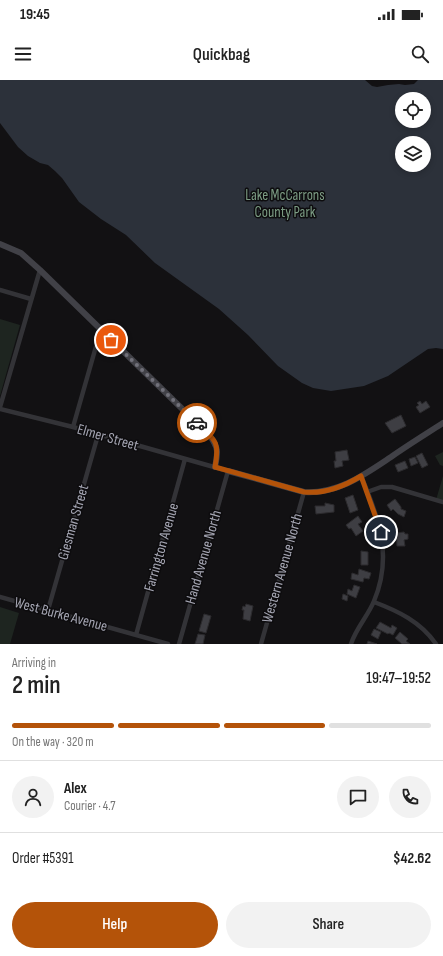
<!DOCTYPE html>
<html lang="en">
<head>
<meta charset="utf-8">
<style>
	body { margin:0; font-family:"Sofia Sans Condensed",sans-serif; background:#f2f2f2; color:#222; height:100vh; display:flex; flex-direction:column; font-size:15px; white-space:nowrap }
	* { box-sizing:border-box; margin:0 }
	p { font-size:13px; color:#767676 }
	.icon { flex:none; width:22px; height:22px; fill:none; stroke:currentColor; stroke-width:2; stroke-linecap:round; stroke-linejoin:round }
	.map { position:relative; height:564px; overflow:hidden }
	.side { display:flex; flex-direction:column; background:#fff; flex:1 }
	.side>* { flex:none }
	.fabs { position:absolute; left:395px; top:12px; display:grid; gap:8px }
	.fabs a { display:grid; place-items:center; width:36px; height:36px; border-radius:50%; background:#fff; box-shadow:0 2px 6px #0003; font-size:20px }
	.pin { position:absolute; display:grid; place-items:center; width:34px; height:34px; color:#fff; margin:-17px; border:2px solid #fff; border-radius:50%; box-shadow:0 1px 4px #0007 }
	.courier { position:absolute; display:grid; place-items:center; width:40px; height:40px; margin:-20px; border:3px solid #b45309; border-radius:50%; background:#fff; color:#222; box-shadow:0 1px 5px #0007 }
	.headline em { font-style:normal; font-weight:600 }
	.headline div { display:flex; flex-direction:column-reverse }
	.headline { display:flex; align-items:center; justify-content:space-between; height:68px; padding:0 12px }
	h1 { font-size:26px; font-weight:600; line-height:30px }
	.bar { display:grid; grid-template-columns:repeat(4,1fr); gap:6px 4px; align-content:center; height:48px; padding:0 12px }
	.bar i { height:5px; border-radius:3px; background:#e0e0e0 }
	.bar .selected { background:#b45309 }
	.bar p { grid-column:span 4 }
	.line { display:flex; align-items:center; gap:10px; padding:0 12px; border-top:1px solid #e0e0e0 }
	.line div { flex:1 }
	.round { display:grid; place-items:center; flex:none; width:42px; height:42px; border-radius:21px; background:#f2f2f2 }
	.primary-button { display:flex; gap:8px; margin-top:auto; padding:8px 12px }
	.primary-button a { flex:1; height:46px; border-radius:24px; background:#b45309; color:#fff; font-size:16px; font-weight:600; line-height:46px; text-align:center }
	.primary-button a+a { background:#f2f2f2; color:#222 }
	.status { display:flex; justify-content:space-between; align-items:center; height:28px; padding:0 20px; background:#fff; direction:ltr }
	.status svg { height:11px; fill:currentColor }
	header { display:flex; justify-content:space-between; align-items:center; height:52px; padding:0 12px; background:#fff; font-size:18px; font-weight:600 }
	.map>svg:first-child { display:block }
	.green { fill:#1e2520 }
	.water { fill:#2c313a; fill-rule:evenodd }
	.building { fill:#3e3e43; stroke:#2c2b2e }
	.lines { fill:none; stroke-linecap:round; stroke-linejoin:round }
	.street { stroke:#333337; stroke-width:4.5 }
	.secondary { stroke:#414147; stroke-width:6 }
	.done { stroke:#71717a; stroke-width:4; stroke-dasharray:0 7.2 }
	.route { stroke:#b45309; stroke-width:5 }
	.labels { text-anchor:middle; stroke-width:3; stroke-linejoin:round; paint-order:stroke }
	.park-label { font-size:15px; fill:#7c9c84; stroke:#0d0c0e }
	.street-label { font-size:15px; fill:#a4a5b2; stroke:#0d0c0e }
</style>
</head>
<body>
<div class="status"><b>19:45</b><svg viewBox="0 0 49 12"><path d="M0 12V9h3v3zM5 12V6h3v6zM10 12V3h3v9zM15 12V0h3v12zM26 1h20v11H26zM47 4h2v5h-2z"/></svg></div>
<header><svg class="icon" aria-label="menu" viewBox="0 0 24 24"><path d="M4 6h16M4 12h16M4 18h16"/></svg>Quickbag<svg class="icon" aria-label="search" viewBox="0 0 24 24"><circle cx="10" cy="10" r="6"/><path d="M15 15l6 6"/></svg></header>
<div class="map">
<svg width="443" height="564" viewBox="0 0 443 564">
	<rect width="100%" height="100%" fill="#121113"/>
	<path class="green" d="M 0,239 L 20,245 L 0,316 Z
		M 443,372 L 443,386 L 440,385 L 435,376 Z
		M 443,396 L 443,422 L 436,420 Z
		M 0,527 L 19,533 L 10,564 L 0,564 Z"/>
	<path class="water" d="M 0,0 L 365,0 L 372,6 L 377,7 L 388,5 L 399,4 L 405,5 L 414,4 L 418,0 L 443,0 L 443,269 L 436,268 L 428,269 L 388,296 L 364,306 L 331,311 L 313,308 L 302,303 L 278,286 L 248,255 L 219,229 L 155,183 L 126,155 L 101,139 L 79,122 L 62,98 L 55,91 L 48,85 L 40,83 L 28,76 L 18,67 L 0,43 ZM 402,19 L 424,19 L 424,41 L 402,41 ZM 402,63 L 424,63 L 424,85 L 402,85 Z"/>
	<path class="building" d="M 420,321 L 422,324 L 426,321 L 430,327 L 420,333 L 416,327 L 419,325 L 417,323 Z
		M 401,335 L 406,346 L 392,353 L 385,343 Z
		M 347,370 L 349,380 L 342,381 L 343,386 L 335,388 L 334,381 L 336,381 L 335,372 Z
		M 422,373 L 428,385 L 422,388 L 416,376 Z
		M 415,377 L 418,383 L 411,386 L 409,379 Z
		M 405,381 L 408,388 L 398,392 L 395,385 Z
		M 353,415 L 358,430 L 350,433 L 345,418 Z
		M 395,419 L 401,427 L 401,429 L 406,431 L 404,437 L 398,434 L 393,429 L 391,431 L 387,425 Z
		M 325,423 L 334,425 L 334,432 L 316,434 L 315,426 L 325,426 Z
		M 358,436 L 362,442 L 358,444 L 363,451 L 356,456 L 351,448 L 349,449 L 346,445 Z
		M 404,452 L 405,454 L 408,454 L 408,459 L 404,460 L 405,466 L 397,466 L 396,453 Z
		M 361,471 L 368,472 L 368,485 L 361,485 Z
		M 359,489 L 371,493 L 369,499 L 364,498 L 363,502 L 351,499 L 352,493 L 358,495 Z
		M 354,505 L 360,507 L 356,518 L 347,514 L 348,509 L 352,511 Z
		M 343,514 L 348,516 L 347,521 L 342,519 Z
		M 246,524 L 253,526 L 250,541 L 243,539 L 244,530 L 242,530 L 243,526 L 245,527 Z
		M 204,534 L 211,536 L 206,553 L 199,551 Z
		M 380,542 L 391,548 L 392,545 L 397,548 L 393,555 L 389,553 L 388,554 L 376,548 Z
		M 374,549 L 381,552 L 378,559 L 371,555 Z
		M 400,552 L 408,559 L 406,561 L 410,564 L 402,564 L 395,558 Z
		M 198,554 L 205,555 L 203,564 L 195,564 Z
		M 368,561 L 377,564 L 367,564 Z"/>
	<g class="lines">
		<path class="street" d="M 0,210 L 31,219
			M 0,327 L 40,190
			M 0,329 L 73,347 L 228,391 L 179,564
			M 73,347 L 101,249
			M 367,412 L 381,407 L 392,407 L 443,422
			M 0,517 L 168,564
			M 374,522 C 398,531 421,542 436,564
			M 48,530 L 98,355
			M 136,555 L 185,379
			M 261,564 L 304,412
			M 351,564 C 356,548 368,536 374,521 C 393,476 379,438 361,396"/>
		<path class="secondary" d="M 0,164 L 21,173 L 40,190 L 209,355 C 219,368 218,372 215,387
			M 228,391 L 304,412 C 338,414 364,395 391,377 C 408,365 426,354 443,343"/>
	</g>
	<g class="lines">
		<path class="done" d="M 111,260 L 197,343"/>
		<path class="route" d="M 197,343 C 215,360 220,361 215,387 L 304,412 C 325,414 343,407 361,396 L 381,452"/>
	</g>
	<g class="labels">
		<g class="park-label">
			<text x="285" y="120">Lake McCarrons<tspan x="285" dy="17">County Park</tspan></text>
		</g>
		<g class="street-label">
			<text transform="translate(108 357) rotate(16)" y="5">Elmer Street</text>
			<text transform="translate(73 442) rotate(-74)" y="5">Giesman Street</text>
			<text transform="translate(161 467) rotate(-74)" y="5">Farrington Avenue</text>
			<text transform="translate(203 477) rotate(-74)" y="5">Hand Avenue North</text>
			<text transform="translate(282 488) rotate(-74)" y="5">Western Avenue North</text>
			<text transform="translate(61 534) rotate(15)" y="5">West Burke Avenue</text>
		</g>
	</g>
</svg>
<div class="fabs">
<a><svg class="icon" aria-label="locate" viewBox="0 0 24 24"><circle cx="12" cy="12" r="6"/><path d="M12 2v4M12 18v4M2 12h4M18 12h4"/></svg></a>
<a><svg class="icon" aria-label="layers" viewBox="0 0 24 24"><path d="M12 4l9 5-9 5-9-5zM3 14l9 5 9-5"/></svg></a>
</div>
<div class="pin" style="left:111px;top:260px;background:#ea580c"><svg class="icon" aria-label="bag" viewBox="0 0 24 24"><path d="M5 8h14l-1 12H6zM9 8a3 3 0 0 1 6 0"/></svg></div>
<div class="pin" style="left:381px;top:452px;background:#1f2937"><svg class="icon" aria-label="home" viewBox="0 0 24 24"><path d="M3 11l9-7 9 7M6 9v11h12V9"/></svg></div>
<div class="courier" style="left:197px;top:343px"><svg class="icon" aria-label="car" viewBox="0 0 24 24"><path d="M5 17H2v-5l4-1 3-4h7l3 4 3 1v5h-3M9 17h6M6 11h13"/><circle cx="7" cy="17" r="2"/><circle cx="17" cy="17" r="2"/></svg></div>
</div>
<section class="side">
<div class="headline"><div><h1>2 min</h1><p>Arriving in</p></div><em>19:47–19:52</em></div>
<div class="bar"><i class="selected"></i><i class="selected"></i><i class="selected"></i><i></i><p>On the way · 320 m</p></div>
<div class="line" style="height:72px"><a class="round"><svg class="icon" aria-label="person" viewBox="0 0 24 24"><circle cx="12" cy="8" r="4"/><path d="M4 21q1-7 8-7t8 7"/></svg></a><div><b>Alex</b><p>Courier · 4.7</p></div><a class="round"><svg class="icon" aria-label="chat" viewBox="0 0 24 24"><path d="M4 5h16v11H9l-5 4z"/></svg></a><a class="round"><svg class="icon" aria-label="phone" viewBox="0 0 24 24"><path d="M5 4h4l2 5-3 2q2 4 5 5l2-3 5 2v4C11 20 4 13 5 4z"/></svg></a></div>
<div class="line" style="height:52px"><div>Order #5391</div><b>$42.62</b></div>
<div class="primary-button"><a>Help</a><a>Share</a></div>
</section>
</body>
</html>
